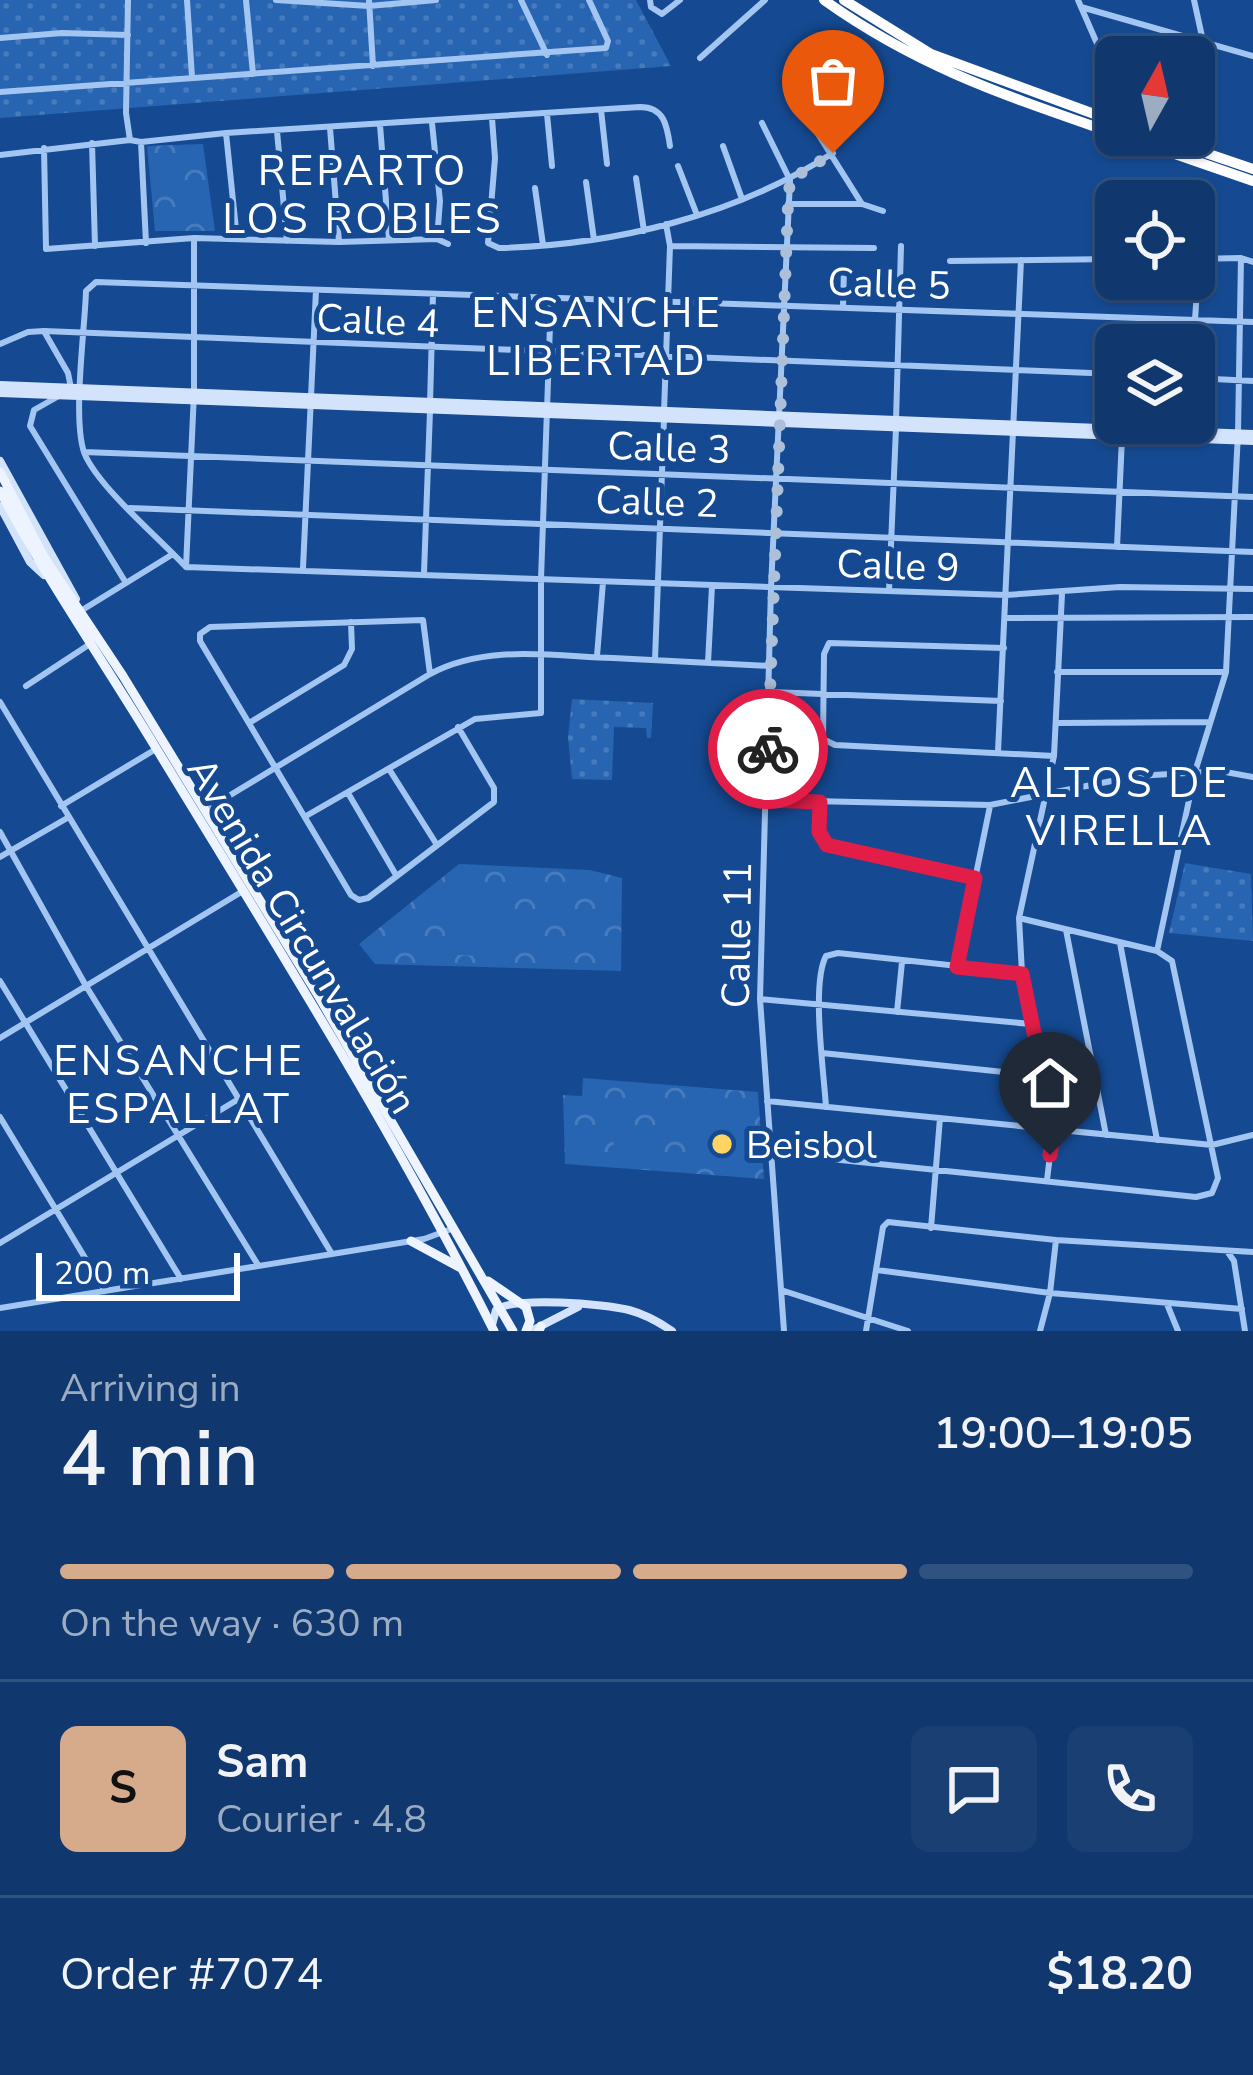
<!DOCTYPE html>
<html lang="en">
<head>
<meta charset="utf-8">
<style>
	body { margin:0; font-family:"Nunito Sans",sans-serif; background:#193f73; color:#f1f3f6; height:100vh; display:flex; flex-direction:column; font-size:45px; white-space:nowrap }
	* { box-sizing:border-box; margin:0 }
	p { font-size:39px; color:#9cacc2 }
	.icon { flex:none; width:66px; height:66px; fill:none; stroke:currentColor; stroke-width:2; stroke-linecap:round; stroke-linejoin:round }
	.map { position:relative; height:1331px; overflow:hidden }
	.side { display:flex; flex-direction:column; background:#10386e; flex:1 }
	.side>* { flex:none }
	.needle { width:78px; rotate:8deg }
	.buttons { position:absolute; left:1095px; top:36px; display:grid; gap:24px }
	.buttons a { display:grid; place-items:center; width:120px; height:120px; border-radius:18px; background:#10386e; box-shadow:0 3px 9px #0004,0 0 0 3px #305281; font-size:60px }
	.scale { position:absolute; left:36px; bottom:30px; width:204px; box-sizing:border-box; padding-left:12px; border:6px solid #fff; border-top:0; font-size:33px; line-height:42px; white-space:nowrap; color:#fff; -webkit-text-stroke:9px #154a92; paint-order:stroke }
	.pin { position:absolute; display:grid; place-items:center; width:102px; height:102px; color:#fff; margin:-123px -51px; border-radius:50% 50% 50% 0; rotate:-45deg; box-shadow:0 0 12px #0007 }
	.pin .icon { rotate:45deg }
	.courier { position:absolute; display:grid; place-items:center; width:120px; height:120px; margin:-60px; border:9px solid #e11d48; border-radius:50%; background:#fff; color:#222; box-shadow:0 3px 15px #0007 }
	.headline em { font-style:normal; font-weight:600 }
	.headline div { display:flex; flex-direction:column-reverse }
	.headline { display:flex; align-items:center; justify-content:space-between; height:204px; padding:0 60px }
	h1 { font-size:78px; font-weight:600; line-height:90px }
	.bar { display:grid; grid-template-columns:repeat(4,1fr); gap:18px 12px; align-content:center; height:144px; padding:0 60px }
	.bar i { height:15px; border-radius:9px; background:#305281 }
	.bar .on { background:#d6ab8b }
	.bar p { grid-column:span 4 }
	.line { display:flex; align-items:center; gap:30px; padding:0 60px; border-top:3px solid #305281 }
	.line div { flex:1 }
	.round { display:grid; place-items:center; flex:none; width:126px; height:126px; border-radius:18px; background:#193f73 }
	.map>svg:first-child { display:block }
	.grass { fill:url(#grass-dots) }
	.park { fill:url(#park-crowns) }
	.pitch { fill:#2764b1 }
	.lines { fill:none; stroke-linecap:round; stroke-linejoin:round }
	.street { stroke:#a3c5f1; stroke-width:6 }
	.secondary { stroke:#d2e3fb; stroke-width:8 }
	.primary { stroke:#edf4ff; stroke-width:9 }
	.highway { stroke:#fff; stroke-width:10 }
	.done { stroke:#adc0d9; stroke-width:12; stroke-dasharray:0 21.6 }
	.route { stroke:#e11d48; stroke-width:15 }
	.poi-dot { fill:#ffd463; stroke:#154a92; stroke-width:4.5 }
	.labels { text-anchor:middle; stroke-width:10; stroke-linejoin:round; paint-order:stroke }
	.street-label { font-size:39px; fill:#fff; stroke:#154a92 }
	.poi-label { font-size:39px; fill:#fff; stroke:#154a92; text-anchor:start }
	.neighbourhood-label { font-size:42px; letter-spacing:3px; fill:#fff; stroke:#154a92 }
</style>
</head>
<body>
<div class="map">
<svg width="1253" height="1331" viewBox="0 0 1253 1331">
	<defs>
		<pattern id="grass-dots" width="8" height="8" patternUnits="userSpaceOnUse" patternTransform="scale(3)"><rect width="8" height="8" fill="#2764b1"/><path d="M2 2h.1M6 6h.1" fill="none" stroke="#477bbd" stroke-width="1.8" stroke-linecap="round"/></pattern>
		<pattern id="park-crowns" width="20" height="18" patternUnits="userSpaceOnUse" patternTransform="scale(3)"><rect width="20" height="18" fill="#2764b1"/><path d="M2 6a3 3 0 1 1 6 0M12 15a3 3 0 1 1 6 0" fill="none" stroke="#477bbd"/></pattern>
	</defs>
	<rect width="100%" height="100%" fill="#154a92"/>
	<path class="grass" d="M 0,0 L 636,0 L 671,66 L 0,118 Z
		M 572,699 L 653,703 L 651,738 L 647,738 L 646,728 L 614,727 L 612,780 L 572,779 L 568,737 Z
		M 1185,863 L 1251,874 L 1253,941 L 1169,933 Z"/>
	<path class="park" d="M 203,144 L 215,231 L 155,231 L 147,146 Z
		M 459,864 L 590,870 L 622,878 L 621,971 L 375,964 L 359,944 Z
		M 583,1078 L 758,1092 L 764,1179 L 565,1164 L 563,1095 L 582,1096 Z"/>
	<path class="pitch" d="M 446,884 C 503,886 514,903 514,958 L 445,954 Z
		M 689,1090 C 750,1100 757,1109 761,1168 L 686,1162 Z
		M 615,1123 L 633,1124 L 631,1160 L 613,1159 Z"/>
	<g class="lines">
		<path class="street" d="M 128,0 L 126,113 L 130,140
			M 187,0 L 192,77
			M 246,0 L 253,74
			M 276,0 L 369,6 L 436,0
			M 369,0 L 373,66
			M 521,0 L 547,55
			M 650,0 L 651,7 L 662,14 L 680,0
			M 1078,0 L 1116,87
			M 1194,0 L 1203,41
			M 1081,7 L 1253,56
			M 0,38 L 62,33 L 128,35
			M 700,58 L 765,0
			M 0,92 L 606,48 L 608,41 L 589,0
			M 801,107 L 862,204
			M 601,110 L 607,164
			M 547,114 L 552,166
			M 492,118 L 495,158 L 488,243 L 499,248 C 615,245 734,216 833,153
			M 432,123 L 440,201 L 437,239
			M 762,123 L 790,180 L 771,588 L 760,999 L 784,1331
			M 380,125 L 389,239
			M 330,128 L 339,242
			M 277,131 L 287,241
			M 226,133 L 237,239
			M 141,142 L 146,243
			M 92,143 L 95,246
			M 723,146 L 742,199
			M 44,148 L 46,249 L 194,238 L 339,242 L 437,239 L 448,244
			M 0,155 L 130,140 L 141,142 L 226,133 L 640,107 C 664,107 667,125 670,146
			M 678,166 L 697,215
			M 636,178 L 644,231
			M 586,182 L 594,240
			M 535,188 L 543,245
			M 788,204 L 862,204 L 883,211
			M 670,246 L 874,248
			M 1194,259 L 1241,258 L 1253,262
			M 950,261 L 1116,259
			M 843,307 L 844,268
			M 1195,320 L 1199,259
			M 45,333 L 68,373 L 71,388
			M 0,344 L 28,332 L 44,331 L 1116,374
			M 1128,345 L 1129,319
			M 1194,378 L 1253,381
			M 57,397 L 34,410 L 30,426 L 126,583
			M 430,404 L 433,294
			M 664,412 L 670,246 L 666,224
			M 896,421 L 901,246
			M 84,452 L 1253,497
			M 130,508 L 1253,552
			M 1117,547 L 1122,437
			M 186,567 C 159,538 103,491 86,457 C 71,427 85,329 86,291 L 96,282 L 1253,322
			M 186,567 L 1006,595 L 1120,587 L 1253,589
			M 186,567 L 194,393 L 194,238
			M 303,568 L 316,290
			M 424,573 L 430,411
			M 889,591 L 896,428
			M 79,612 L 173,554
			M 1005,618 L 1253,617
			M 1004,648 L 829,643 L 824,654 L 823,739 L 835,745 L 1054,756
			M 597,656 L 603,582
			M 655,660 L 664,419
			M 708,663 L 712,586
			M 1057,672 L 1226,672
			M 430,674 L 423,620 L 210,627 L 200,634 L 200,641 L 351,895 L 359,900 L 368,898 L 494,802 L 494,788 L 458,727
			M 26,686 L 90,644
			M 771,692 L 1001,701
			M 0,702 L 332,1254
			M 249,723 L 344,665 L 352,649 L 351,622
			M 1058,723 L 1210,722
			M 998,752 L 1021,260
			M 389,769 L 437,845
			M 348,793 L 396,875
			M 766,800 L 990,805 L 1137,776 L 1220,771 L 1253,777
			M 820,801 L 819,832 L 827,845 L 975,878
			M 61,806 L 156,749
			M 204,811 L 430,674 C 486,644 552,656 613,658 C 665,661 718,663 771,666
			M 306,816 L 475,719 L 541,713 L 541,579 L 551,297
			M 0,832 L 86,986 L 258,1265
			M 0,857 L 69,817
			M 1066,930 L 1106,1135
			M 1120,943 L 1157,1140
			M 1157,951 L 1195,772 L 1226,672 L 1238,433 L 1241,258
			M 957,967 L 990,806
			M 0,981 L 181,1279
			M 760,999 L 1031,1024
			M 897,1012 L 902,962
			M 0,1038 L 243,891
			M 822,1053 L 1042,1076
			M 767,1101 L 1212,1145 L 1253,1135
			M 826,1107 C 824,1073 811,984 826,956 L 838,953 L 1022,973
			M 0,1117 L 105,1291
			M 772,1158 L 783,1154 L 1196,1197 L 1212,1193 L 1218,1178 L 1172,961 L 1157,951 L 1019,918
			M 1047,1180 L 1053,1130 L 1022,973 L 1019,918 L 1054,756 L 1062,594
			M 931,1228 L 940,1118
			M 0,1243 L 237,1100
			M 1227,1251 L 1234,1261 L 1245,1331
			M 877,1270 L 1050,1293 L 1242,1309
			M 781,1290 L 908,1331
			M 1167,1304 L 1178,1331
			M 0,1308 L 424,1239 L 454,1228
			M 866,1331 L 883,1227 L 888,1222 L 1056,1240 L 1253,1252
			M 1040,1331 L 1050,1293 L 1056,1240"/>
		<path class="secondary" d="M 0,385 L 1253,434
			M 0,393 L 1253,441
			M 0,461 L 76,599
			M 0,506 L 30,562 L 44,575
			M 492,1325 L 496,1310 C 513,1296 605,1304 629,1310 C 644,1314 659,1322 672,1331
			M 531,1331 L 578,1307"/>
		<path class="primary" d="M 0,472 L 44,557 L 123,676 L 319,997 L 513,1331
			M 0,491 C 47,580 104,662 156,748 C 273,940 393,1130 494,1331
			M 411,1241 L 459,1267
			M 488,1281 L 526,1307 L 530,1321 L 526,1331
			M 539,1331 L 541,1326"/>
		<path class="highway" d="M 824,0 C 919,68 1007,96 1116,134
			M 844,0 L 931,54 L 1116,122
			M 1120,135 L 1253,181
			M 1153,135 L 1253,169"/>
	</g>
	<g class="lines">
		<path class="done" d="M 768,749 L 788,204 L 790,180 L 833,153"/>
		<path class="route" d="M 768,749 L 766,800 L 820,802 L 819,832 L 827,845 L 975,878 L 957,967 L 1022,974 L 1054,1130 L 1050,1155"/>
	</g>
	<circle class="poi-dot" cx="722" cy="1144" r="12"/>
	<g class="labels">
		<g class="street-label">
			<text transform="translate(889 283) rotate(2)" y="14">Calle 5</text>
			<text transform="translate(378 320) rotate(3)" y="14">Calle 4</text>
			<text transform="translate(669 447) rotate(2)" y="14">Calle 3</text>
			<text transform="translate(657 501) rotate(2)" y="14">Calle 2</text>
			<text transform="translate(898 565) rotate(2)" y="14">Calle 9</text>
			<text transform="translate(303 935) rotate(59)" y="14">Avenida Circunvalación</text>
			<text transform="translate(736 935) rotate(-89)" y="14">Calle 11</text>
		</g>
		<g class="poi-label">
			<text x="746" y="1158">Beisbol</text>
		</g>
		<g class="neighbourhood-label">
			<text x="363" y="185">REPARTO<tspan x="363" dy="48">LOS ROBLES</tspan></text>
			<text x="597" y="327">ENSANCHE<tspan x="597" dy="48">LIBERTAD</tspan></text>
			<text x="1120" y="797">ALTOS DE<tspan x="1120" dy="48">VIRELLA</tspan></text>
			<text x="179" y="1075">ENSANCHE<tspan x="179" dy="48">ESPALLAT</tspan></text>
		</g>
	</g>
</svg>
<div class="buttons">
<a><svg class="needle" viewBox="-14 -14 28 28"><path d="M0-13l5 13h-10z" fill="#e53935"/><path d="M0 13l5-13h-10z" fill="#9cacc2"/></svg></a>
<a><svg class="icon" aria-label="locate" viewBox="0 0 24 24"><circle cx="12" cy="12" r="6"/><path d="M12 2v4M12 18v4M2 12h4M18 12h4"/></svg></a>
<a><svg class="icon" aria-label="layers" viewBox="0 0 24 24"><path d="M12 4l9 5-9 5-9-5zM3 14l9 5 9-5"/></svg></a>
</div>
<div class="scale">200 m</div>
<div class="pin" style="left:833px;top:153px;background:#ea580c"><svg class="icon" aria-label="bag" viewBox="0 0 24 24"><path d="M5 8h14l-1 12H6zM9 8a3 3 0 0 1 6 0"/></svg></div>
<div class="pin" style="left:1050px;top:1155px;background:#1f2937"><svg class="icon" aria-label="home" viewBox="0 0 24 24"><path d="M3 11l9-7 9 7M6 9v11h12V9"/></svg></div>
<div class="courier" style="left:768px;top:749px"><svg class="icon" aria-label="bike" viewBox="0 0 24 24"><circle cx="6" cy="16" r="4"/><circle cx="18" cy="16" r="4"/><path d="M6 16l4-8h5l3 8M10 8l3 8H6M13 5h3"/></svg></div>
</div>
<section class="side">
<div class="headline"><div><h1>4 min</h1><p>Arriving in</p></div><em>19:00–19:05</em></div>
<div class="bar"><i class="on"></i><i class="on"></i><i class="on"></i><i></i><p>On the way · 630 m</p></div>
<div class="line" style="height:216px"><b class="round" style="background:#d6ab8b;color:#111">S</b><div><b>Sam</b><p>Courier · 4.8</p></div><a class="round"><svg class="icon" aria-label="chat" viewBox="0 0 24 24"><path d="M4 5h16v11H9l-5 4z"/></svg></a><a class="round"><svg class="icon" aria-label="phone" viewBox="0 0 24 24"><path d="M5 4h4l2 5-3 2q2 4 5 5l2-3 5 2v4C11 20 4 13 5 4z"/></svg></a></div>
<div class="line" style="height:156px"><div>Order #7074</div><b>$18.20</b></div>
</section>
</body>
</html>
